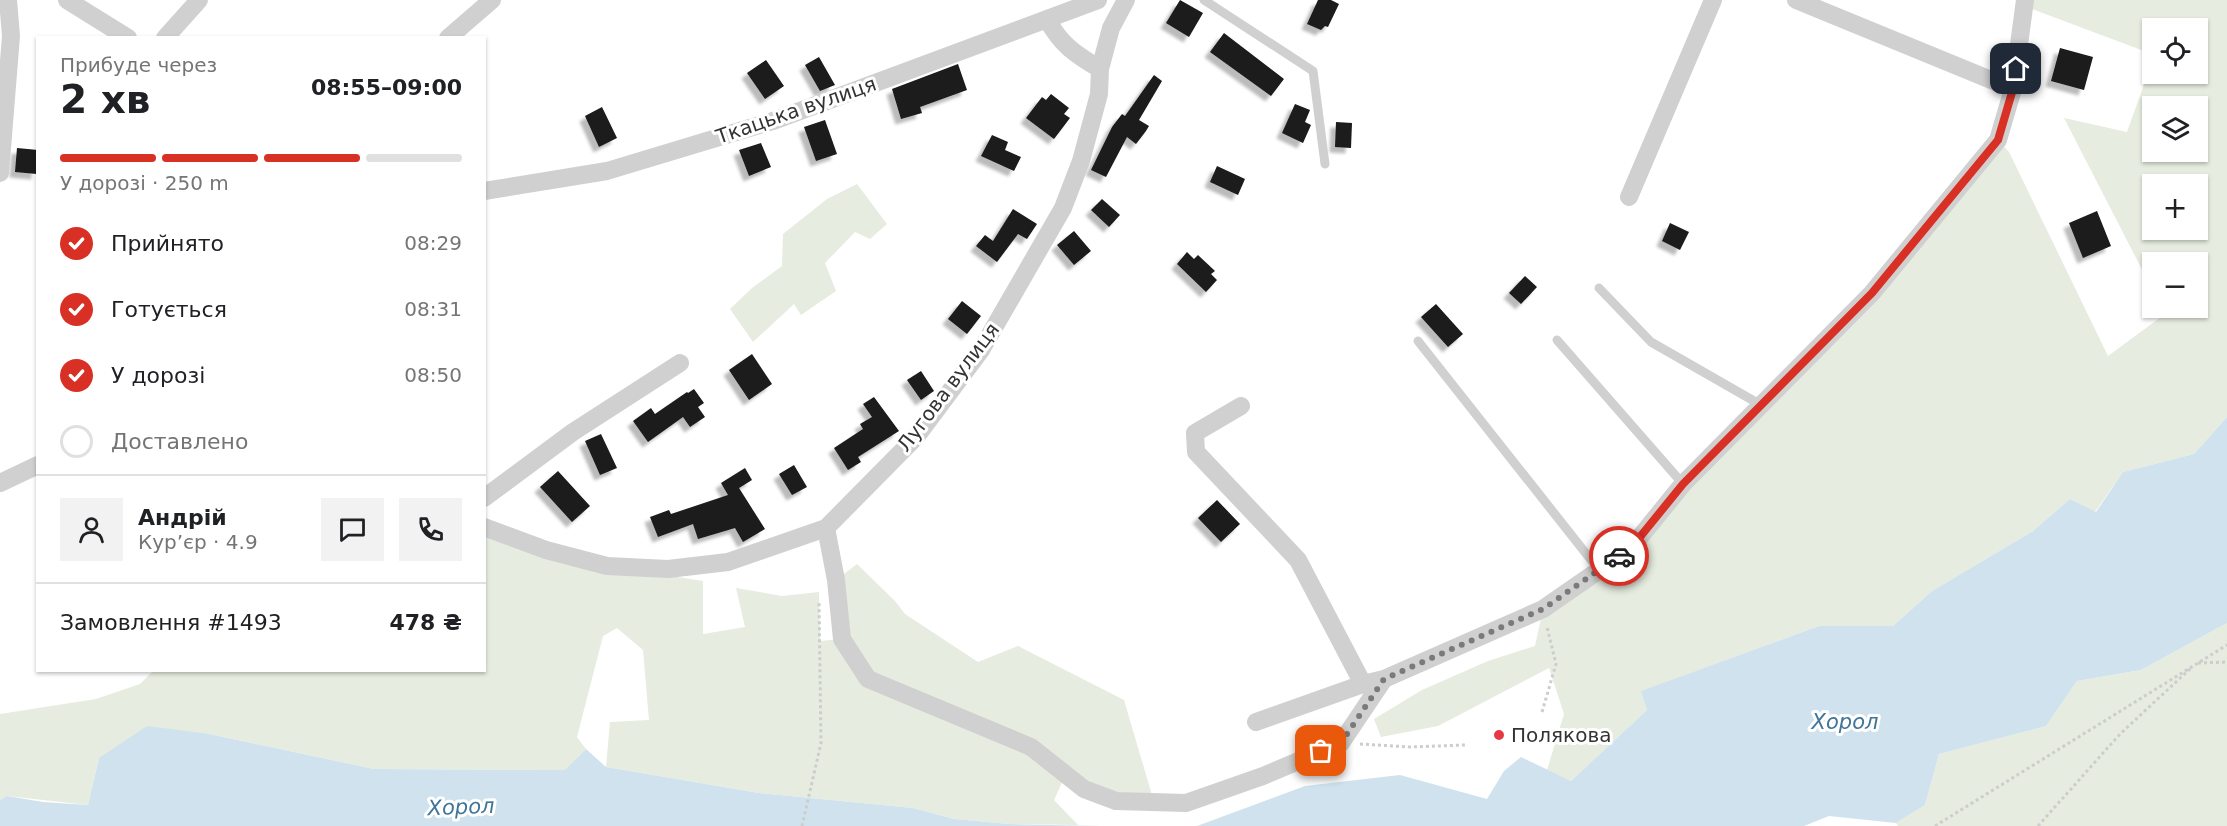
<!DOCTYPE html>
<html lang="uk">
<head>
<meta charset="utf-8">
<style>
	body { margin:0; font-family:"DejaVu Sans",sans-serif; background:#f2f2f2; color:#202124; height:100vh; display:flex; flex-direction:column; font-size:22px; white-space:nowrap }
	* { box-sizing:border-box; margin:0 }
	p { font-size:20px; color:#757577 }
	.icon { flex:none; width:33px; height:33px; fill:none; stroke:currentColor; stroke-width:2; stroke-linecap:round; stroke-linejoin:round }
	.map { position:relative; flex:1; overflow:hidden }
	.side { position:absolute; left:36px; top:36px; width:450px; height:636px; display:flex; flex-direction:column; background:#fff; border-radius:0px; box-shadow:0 2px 4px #0004 }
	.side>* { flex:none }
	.tools { position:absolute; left:2142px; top:18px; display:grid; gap:12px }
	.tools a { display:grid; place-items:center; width:66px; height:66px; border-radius:0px; background:#fff; box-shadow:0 2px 4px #0004; font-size:30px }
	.pin { position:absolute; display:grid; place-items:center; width:51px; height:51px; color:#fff; margin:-26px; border-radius:12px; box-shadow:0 3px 9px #0006 }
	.courier { position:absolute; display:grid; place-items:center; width:60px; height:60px; margin:-30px; border:4px solid #d93025; border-radius:50%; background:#fff; color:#222; box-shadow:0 2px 8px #0007 }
	.overview em { font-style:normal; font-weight:700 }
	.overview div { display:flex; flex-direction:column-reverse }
	.overview { display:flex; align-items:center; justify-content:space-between; height:102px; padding:0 24px }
	h1 { font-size:39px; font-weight:700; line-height:45px }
	.bar { display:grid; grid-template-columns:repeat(4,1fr); gap:9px 6px; align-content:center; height:72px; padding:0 24px }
	.bar i { height:8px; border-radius:4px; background:#e0e0e0 }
	.bar .current { background:#d93025 }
	.bar p { grid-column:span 4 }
	.line { display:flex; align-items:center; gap:15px; padding:0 24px; border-top:2px solid #e0e0e0 }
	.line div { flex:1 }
	.round { display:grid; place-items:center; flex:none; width:63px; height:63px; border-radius:0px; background:#f2f2f2 }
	ol { padding:0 24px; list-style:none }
	li { display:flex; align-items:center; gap:18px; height:66px }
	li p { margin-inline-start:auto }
	li .icon { padding:6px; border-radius:50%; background:#d93025; color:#fff; stroke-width:4 }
	li:last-child { color:#757577 }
	li i { width:33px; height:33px; border:3px solid #e0e0e0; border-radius:50% }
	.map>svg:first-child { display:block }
	.green { fill:#e6ecdf; fill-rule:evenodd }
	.water { fill:#cfe2ee }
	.building { fill:#1a1a1a; filter:url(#shadow) }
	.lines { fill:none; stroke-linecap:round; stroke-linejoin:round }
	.path { stroke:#cdcdcd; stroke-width:3; stroke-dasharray:3 3; stroke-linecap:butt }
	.service { stroke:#d0d0d0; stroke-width:9 }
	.minor { stroke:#d0d0d0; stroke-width:18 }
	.done { stroke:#7a7a7a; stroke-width:6; stroke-dasharray:0 10.8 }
	.route { stroke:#d93025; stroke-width:8 }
	.poi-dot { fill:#e63946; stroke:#fff; stroke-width:2 }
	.labels { text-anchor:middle; stroke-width:6; stroke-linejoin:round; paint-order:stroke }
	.street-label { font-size:20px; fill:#333; stroke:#fff }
	.poi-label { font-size:20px; fill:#333; stroke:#fff; text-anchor:start }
	.water-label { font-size:21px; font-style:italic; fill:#3f7597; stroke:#fff }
</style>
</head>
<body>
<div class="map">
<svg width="2227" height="826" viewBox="0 0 2227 826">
	<defs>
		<filter id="shadow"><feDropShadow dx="-5.5" dy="5.5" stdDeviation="1.5" flood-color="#0004"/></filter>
	</defs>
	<rect width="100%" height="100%" fill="#fff"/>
	<path class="green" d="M 2025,0 L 2227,0 L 2227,417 L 2194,454 L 2123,472 L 2095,512 L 2070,499 L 2033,531 L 1932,591 L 1893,626 L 1819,626 L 1642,691 L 1647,710 L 1571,781 L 1547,770 L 1564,714 L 1549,668 L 1438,726 L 1381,737 L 1374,719 L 1422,690 L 1488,661 L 1535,646 L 1543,609 L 1631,548 L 1872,293 L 1998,140 L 2009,152 L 2108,356 L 2165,314 L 2162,308 L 2198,308 L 2198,262 L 2152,262 L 2152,289 L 2064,118 L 2127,132 L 2152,62 L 2152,74 L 2198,74 L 2198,28 L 2152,28 L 2152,54 L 2024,6 ZM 2152,106 L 2198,106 L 2198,152 L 2152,152 ZM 2152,184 L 2198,184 L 2198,230 L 2152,230 Z
		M 857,184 L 887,224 L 870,239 L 855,232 L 825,263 L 836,291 L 801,315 L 794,304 L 753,342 L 730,309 L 752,288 L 782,266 L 783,234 L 827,199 Z
		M 485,527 L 607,566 L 703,581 L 703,634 L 745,627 L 736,588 L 782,596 L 819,592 L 820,641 L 842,639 L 836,580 L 857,564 L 895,601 L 905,614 L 978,662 L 1018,646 L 1124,700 L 1154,802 L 1116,801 L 1066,774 L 1054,800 L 1078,825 L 1009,824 L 954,819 L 913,808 L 759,793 L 606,767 L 610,722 L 649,720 L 643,650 L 617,628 L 603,636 L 577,737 L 586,749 L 566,770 L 374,769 L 209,734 L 99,758 L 88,805 L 7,796 L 0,800 L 0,714 L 96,699 L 140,684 L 153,671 L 484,670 Z
		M 2227,623 L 2227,826 L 1898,826 L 1896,823 L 1925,805 L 1939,754 L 2046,726 L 2077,681 L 2141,670 Z"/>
	<path class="water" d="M 2227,417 L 2227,623 L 2141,670 L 2077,681 L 2046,726 L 1939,754 L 1925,805 L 1896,823 L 1829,816 L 1804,826 L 1197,826 L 1305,786 L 1400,775 L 1487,799 L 1504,771 L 1521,757 L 1571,781 L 1647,710 L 1641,691 L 1819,626 L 1893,626 L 1932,591 L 2033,531 L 2070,499 L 2096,512 L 2123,472 L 2194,454 Z
		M 147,726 L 209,734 L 374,769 L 565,770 L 586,749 L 606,767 L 759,793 L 913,808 L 954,819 L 1009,824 L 1100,826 L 0,826 L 0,800 L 7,796 L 43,802 L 88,805 L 99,758 Z"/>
	<path class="building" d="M 1180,0 L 1203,13 L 1189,37 L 1166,23 Z
		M 1318,0 L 1331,0 L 1339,4 L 1328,27 L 1325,26 L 1321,30 L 1307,24 Z
		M 1224,33 L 1284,79 L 1271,96 L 1210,52 Z
		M 2060,48 L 2093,57 L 2084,90 L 2051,81 Z
		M 819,57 L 835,85 L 820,91 L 805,65 Z
		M 766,60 L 784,86 L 765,99 L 747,73 Z
		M 958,64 L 967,90 L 920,107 L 922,113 L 901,119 L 892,89 Z
		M 1154,75 L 1162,81 L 1139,120 L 1149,126 L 1146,131 L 1136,144 L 1127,137 L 1106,177 L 1091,170 L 1112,127 L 1122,114 L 1125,116 Z
		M 1051,94 L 1069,108 L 1064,114 L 1070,118 L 1054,139 L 1026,118 L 1042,97 L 1046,100 Z
		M 1295,104 L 1310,110 L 1305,122 L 1311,125 L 1303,143 L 1282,133 Z
		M 602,107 L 617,138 L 599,147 L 585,116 Z
		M 825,120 L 837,154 L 816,161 L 804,127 Z
		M 1336,122 L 1352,123 L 1351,148 L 1335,147 Z
		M 992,135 L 1008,142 L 1005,150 L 1021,157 L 1014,171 L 981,156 Z
		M 761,143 L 771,167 L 749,176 L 739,150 Z
		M 17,148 L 38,150 L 37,174 L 15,172 Z
		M 1217,166 L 1245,179 L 1238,195 L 1210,182 Z
		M 1102,199 L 1120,215 L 1109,227 L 1091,210 Z
		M 1013,209 L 1037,224 L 1027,239 L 1018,234 L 997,262 L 976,246 L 985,235 L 993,241 Z
		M 2097,211 L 2111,246 L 2083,258 L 2069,223 Z
		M 1670,223 L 1689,232 L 1680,250 L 1662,241 Z
		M 1074,231 L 1091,251 L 1074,265 L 1057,245 Z
		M 1187,252 L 1194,259 L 1198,255 L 1215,271 L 1211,274 L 1217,280 L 1206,292 L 1177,264 Z
		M 1525,276 L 1537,287 L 1521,304 L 1509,293 Z
		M 962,301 L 981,316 L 967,334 L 948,319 Z
		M 1436,304 L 1463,334 L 1448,347 L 1421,317 Z
		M 752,354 L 772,384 L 749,400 L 729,370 Z
		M 921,371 L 934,391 L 921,400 L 907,380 Z
		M 694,389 L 704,403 L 698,407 L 705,417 L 690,427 L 683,417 L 648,442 L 633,421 L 651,408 L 655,414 L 687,392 L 688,393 Z
		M 874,397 L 899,431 L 858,457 L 861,462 L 848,470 L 834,448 L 863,429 L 860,424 L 872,417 L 863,404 Z
		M 601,434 L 617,468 L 600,475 L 585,441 Z
		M 794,465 L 807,487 L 792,495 L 779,474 Z
		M 745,468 L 752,480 L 739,488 L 765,529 L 743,542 L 735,528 L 698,539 L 693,524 L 658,537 L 650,517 L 669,510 L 671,514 L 728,495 L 721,483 Z
		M 558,471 L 590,506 L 572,522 L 540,487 Z
		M 1217,500 L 1240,524 L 1221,542 L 1198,518 Z"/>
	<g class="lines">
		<path class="path" d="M 2198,663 L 2227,662
			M 1542,712 L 1556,664 L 1547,627
			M 1360,744 L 1410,747 L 1465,745
			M 802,826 L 821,743 L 819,602
			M 1935,826 L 2227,645
			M 2038,826 L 2120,734 L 2191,668"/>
		<path class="service" d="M 1204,0 L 1313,71 L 1325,164
			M 1599,288 L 1651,342 L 1761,405
			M 1557,340 L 1683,484
			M 1418,341 L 1599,570"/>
		<path class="minor" d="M 67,0 L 128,38
			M 1796,0 L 2013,89
			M 1047,19 C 1061,45 1075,54 1100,69
			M 165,38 L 199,0
			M 448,38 L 492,0
			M 0,173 L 11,36 L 8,0
			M 484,191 L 607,171 L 773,121 L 1098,0
			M 1629,197 L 1713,0
			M 1241,406 L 1195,433 L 1196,452 L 1298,560 L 1363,684 L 1384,679
			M 0,483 L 38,465
			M 484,498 L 573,432 L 680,363
			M 484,527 L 546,550 L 607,566 L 668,569 L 728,562 L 826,528 L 916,437 L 981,350 L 1063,208 L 1081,161 L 1099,94 L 1100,69 L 1111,28 L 1126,0
			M 826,528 L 836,580 L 842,639 L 868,679 L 1031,747 L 1084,789 L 1116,801 L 1186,803 L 1263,776 L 1341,743 L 1384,679 L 1543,609 L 1631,548 L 1683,484 L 1872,293 L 1998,140 L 2013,89 L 2025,0
			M 1256,722 L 1363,684"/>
	</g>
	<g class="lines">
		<path class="done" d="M 1321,751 L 1341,743 L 1384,679 L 1543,609 L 1619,556"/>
		<path class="route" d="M 1619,556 L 1631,548 L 1683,484 L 1872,293 L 1998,140 L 2013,89 L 2016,69"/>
	</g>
	<circle class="poi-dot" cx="1499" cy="735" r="6"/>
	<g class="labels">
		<g class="street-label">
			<text transform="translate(796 110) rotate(-19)" y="7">Ткацька вулиця</text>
			<text transform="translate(948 387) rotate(-53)" y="7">Лугова вулиця</text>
		</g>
		<g class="poi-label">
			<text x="1511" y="742">Полякова</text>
		</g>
		<g class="water-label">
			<text x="1845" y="729">Хорол</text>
			<text transform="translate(461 807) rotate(-2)" y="7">Хорол</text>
		</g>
	</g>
</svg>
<div class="tools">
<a><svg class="icon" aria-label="locate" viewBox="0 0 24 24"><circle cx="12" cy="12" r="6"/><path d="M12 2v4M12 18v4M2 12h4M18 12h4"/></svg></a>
<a><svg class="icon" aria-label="layers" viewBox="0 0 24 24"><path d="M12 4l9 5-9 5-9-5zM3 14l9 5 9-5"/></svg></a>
<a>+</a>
<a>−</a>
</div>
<div class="pin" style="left:1321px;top:751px;background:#ea580c"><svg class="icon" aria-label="bag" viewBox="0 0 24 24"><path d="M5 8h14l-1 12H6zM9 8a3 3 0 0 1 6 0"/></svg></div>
<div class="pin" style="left:2016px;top:69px;background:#1f2937"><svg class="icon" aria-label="home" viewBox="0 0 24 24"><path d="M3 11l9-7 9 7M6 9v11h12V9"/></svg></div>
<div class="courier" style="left:1619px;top:556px"><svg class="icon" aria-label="car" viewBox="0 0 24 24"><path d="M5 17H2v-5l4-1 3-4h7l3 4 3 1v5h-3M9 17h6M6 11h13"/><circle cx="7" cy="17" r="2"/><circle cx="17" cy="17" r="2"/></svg></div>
<section class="side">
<div class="overview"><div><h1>2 хв</h1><p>Прибуде через</p></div><em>08:55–09:00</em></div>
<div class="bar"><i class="current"></i><i class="current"></i><i class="current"></i><i></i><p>У дорозі · 250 m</p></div>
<ol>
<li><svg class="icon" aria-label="check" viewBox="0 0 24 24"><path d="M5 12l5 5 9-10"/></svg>Прийнято<p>08:29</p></li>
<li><svg class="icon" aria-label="check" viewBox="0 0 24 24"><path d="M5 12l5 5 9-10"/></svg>Готується<p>08:31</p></li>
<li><svg class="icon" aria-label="check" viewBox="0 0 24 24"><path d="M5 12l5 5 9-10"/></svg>У дорозі<p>08:50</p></li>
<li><i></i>Доставлено</li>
</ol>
<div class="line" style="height:108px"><a class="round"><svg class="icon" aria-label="person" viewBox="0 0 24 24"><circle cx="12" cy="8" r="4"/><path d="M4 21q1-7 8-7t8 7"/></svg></a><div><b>Андрій</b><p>Кур’єр · 4.9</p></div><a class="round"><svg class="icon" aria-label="chat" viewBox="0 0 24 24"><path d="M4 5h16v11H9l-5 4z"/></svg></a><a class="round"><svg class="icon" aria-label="phone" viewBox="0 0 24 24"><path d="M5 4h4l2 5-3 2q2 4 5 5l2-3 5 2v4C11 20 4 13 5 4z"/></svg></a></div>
<div class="line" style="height:78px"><div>Замовлення #1493</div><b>478 ₴</b></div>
</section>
</div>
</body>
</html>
